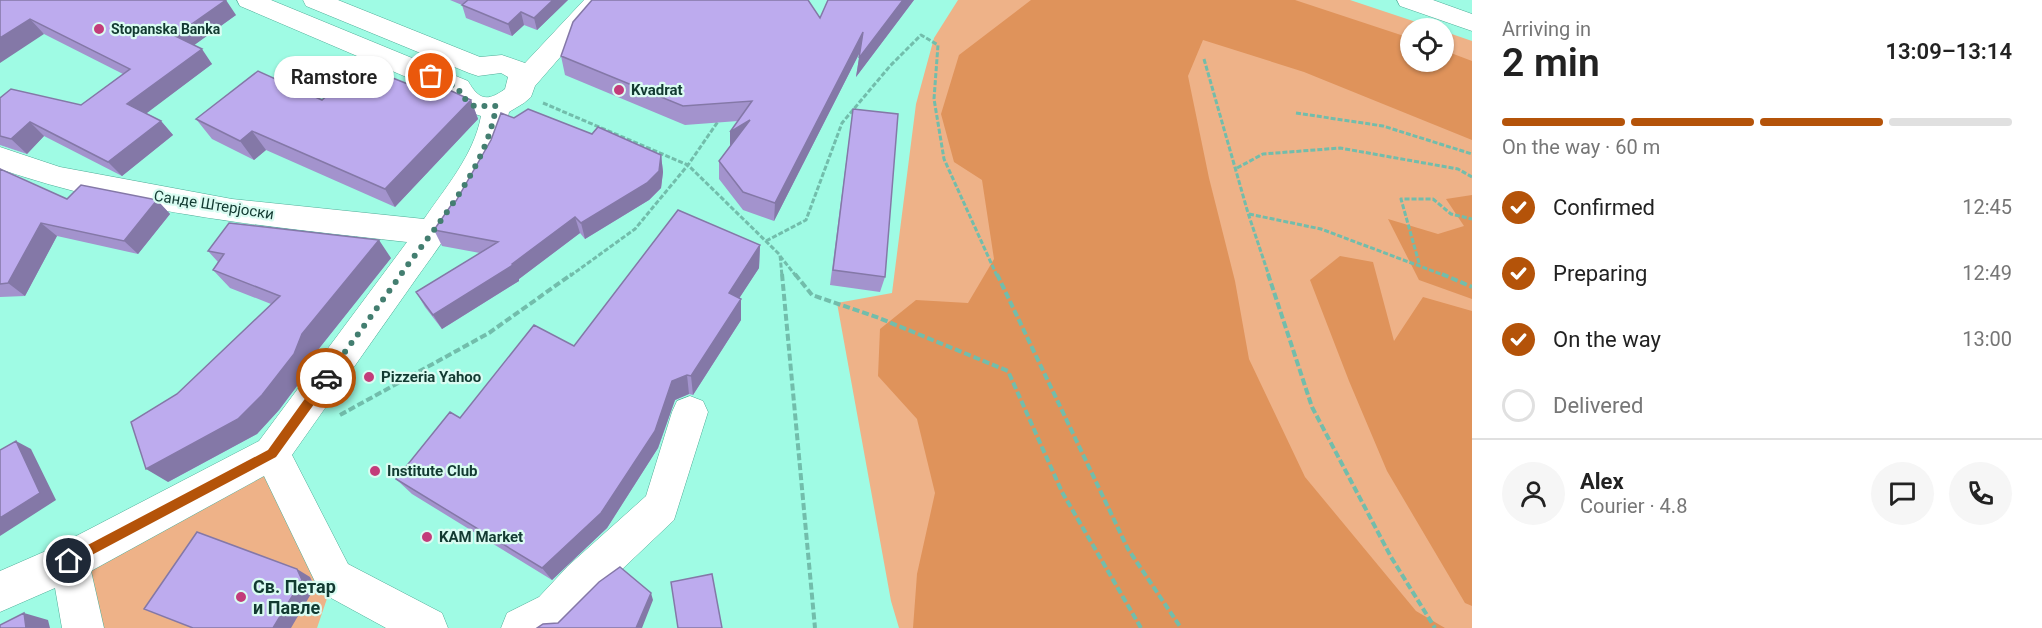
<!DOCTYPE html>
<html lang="en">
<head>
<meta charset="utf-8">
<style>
	body { margin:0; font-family:Roboto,sans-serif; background:#f6f6f6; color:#222; height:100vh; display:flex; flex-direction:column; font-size:22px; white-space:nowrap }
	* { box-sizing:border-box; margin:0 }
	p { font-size:20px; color:#767676 }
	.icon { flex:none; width:33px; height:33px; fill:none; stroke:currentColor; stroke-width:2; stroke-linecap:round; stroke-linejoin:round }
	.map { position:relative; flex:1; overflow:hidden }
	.sheet { display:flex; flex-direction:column; background:#fff; width:570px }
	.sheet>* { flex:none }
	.controls { position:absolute; left:1400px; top:18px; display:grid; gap:12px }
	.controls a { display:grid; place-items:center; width:54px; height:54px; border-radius:50%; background:#fff; box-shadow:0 2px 4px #0004; font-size:30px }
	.pin { position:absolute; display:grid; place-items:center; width:51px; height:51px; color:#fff; margin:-26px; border:3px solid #fff; border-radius:50%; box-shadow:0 2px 6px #0007 }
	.courier { position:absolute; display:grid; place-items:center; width:60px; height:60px; margin:-30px; border:4px solid #b45309; border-radius:50%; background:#fff; color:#222; box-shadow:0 2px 8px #0007 }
	.bubble { position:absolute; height:42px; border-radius:21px; background:#fff; box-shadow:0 2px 4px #0004; font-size:20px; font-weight:600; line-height:42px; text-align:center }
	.overview em { font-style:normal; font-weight:600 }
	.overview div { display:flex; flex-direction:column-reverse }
	.overview { display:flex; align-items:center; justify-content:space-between; height:102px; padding:0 30px }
	h1 { font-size:39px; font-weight:600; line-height:45px }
	.bar { display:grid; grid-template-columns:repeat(4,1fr); gap:9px 6px; align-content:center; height:72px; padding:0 30px }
	.bar i { height:8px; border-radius:4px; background:#e0e0e0 }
	.bar .on { background:#b45309 }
	.bar p { grid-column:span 4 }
	.line { display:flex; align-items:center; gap:15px; padding:0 30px; border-top:2px solid #e0e0e0 }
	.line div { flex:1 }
	.round { display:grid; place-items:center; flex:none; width:63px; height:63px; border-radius:32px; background:#f6f6f6 }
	ol { padding:0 30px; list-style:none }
	li { display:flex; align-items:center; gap:18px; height:66px }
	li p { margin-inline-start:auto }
	li .icon { padding:6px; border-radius:50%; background:#b45309; color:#fff; stroke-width:4 }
	li:last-child { color:#767676 }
	li i { width:33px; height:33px; border:3px solid #e0e0e0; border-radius:50% }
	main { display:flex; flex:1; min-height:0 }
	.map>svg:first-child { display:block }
	.green { fill:#eeb288 }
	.forest { fill:#df935b }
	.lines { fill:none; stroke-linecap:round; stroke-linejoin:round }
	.minor-casing { stroke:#4fac97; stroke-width:1 }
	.path-far1 { stroke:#72bdab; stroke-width:3; stroke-dasharray:5 2; stroke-linecap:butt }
	.path { stroke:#72bdab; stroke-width:4; stroke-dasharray:7 3; stroke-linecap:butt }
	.minor { fill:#fff; fill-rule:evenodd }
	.wall { fill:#a393cd }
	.shaded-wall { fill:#8478a7 }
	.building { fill:#bdabee; stroke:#8478a7; stroke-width:1.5 }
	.route { fill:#b45309 }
	.done { stroke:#437e70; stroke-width:6; stroke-dasharray:0 10.8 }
	.poi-dot { fill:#c33c7a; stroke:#dafcf2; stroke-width:2 }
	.labels { text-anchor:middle; stroke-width:4.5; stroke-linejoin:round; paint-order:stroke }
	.far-poi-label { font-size:14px; font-weight:bold; fill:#123a31; stroke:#dafcf2; text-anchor:start }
	.poi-label { font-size:15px; font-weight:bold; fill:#123a31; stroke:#dafcf2; text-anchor:start }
	.street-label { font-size:15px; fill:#123a31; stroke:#dafcf2 }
	.near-poi-label { font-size:18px; font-weight:bold; fill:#123a31; stroke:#dafcf2; text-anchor:start }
</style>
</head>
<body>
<main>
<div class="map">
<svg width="1472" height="628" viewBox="0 0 1472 628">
	<rect width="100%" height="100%" fill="#9ffbe4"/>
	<path class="green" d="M 958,0 L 1350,0 L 1434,28 L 1410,28 L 1410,62 L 1443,62 L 1443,31 L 1472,41 L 1472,628 L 899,628 L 891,601 L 837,303 L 892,293 L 916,104 L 934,38 Z
		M 272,453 L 334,578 L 317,628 L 83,628 L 69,561 Z"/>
	<path class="forest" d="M 1031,0 L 1295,0 L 1410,38 L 1410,62 L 1443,62 L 1443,50 L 1472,61 L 1472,140 L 1304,72 L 1203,40 L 1188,76 L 1209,178 L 1235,281 L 1249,359 L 1305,477 L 1416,611 L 1445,628 L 913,628 L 917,574 L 935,493 L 917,419 L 878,376 L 880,329 L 916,300 L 968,303 L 994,259 L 982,180 L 954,162 L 941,114 L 959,55 Z
		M 1472,195 L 1472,299 L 1419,280 L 1388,219 L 1438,234 L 1464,226 L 1446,199 Z
		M 1340,256 L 1373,262 L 1394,341 L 1423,297 L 1472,311 L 1472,606 L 1465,603 L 1387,471 L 1349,381 L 1310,280 Z"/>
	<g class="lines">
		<defs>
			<path id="minor" d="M 237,0 L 271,0 L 468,81 C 479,100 487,102 505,89 L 508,77 L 501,73 L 478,76 L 469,73 L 306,6 L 303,0 L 338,0 L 480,57 L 502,55 L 525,63 L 584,0 L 610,0 L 535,86 L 531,97 L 524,103 L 509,112 C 501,167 443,240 411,286 C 371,342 332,399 292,455 L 348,564 L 442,613 L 448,628 L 386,628 L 320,592 L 264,476 L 91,571 L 104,628 L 62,628 L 55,588 L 0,612 L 0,571 L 55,547 L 259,441 L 407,242 C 270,227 131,214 0,169 L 0,147 L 60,167 L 232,199 L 424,219 C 445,188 474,155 481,116 L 457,108 L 446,94 L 240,6 Z
				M 1397,0 L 1433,0 L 1472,14 L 1472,31 L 1400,6 Z
				M 690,396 L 703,401 L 708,412 L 674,520 L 596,594 L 567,625 L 563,628 L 501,628 L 507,613 L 539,597 L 568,566 L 646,496 L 672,412 L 677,401 Z"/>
		</defs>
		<use href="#minor" class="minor-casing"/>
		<path class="path-far1" d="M 1204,59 L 1248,213 L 1269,276
			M 543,103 L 688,165 L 780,255 L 782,276
			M 1296,113 L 1383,126 L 1472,154
			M 1237,168 L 1263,154 L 1340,148 L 1458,169 L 1472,177
			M 1249,214 L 1321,229 L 1446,276
			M 766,241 L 806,220 L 842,123 L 890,66 L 921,35 L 938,45 L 934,99 L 944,159 L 997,276
			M 780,256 L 796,276
			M 1419,263 L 1401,199 L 1433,199 L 1451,214 L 1472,219
			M 570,276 L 635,229 L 688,165 L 719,120"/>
		<path class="path" d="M 782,274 L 815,628
			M 795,274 L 812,295 L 879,318 L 1008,371 L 1062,492 L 1141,628
			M 997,274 L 1128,549 L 1181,628
			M 1268,274 L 1312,407 L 1391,557 L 1435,628
			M 1442,274 L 1472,287
			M 340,415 L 489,333 L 572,274"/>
		<use href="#minor" class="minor"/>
	</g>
	<path class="wall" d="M 0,0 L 236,15 L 194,45 L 212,64 L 146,113 L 161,121 L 173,135 L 122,176 L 44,136 L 27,154 L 0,145 L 0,98 L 81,105 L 123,74 L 44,34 Z
		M 450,0 L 568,0 L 537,30 L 524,25 L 512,36 L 466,18 L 462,5 Z
		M 828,0 L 914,0 L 856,77 L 860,52 L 774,221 L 743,210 L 719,179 L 719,161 L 730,146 L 730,132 L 738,121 L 685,125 L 565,75 L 561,56 L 820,18 Z
		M 438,96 L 471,100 L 478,119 L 395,207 L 266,150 L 254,160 L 212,139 L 196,119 L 322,100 Z
		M 853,109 L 885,277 L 880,292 L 830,285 Z
		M 592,134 L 661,155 L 663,172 L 661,188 L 649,200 L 585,239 L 580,233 L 519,279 L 519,281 L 442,329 L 425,307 L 416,292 L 480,253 L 442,246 L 434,230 L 456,201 Z
		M 0,168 L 2,170 L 67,199 L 157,200 L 170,214 L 138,254 L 57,236 L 25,296 L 0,297 Z
		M 760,245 L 759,268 L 739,298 L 741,320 L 693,395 L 689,394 L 675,400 L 658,448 L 607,528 L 552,580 L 412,494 L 396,479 L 460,418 L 574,346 Z
		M 208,251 L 391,258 L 317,351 L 309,370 L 279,410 L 257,434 L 168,482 L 271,304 L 230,288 L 213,270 L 218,262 Z"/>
	<path class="shaded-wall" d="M 226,0 L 236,15 L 186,51 L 175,36 Z
		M 553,0 L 568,0 L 537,30 L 534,18 Z
		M 903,0 L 914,0 L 856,77 L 859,58 Z
		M 521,12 L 524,25 L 512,36 L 508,24 Z
		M 30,19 L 44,34 L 0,63 L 0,38 Z
		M 863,32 L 860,52 L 774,221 L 775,203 Z
		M 202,49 L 212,64 L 139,119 L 127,104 Z
		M 471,100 L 478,119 L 395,207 L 385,189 Z
		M 750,120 L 730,150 L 730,132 Z
		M 161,121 L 173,135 L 122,176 L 108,162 Z
		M 30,122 L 44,136 L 27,154 L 11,139 Z
		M 252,131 L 266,150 L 254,160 L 240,141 Z
		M 661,155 L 663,172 L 661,188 L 649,200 L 585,239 L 581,223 Z
		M 157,200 L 170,214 L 138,254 L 124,241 Z
		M 575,217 L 580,233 L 519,279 L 519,281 L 442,329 L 433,315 L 512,264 Z
		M 41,223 L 57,236 L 25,296 L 8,283 Z
		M 379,240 L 391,258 L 317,351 L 309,370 L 279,410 L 257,434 L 168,482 L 146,469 L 302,334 Z
		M 760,245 L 759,268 L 729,314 L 729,293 Z
		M 741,299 L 741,320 L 693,395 L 691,376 Z
		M 687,375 L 689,394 L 675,400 L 658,448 L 607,528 L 552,580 L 542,568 L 672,381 Z
		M 16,441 L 31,449 L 56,500 L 0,536 L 0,518 Z
		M 297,569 L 310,577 L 315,587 L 291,628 L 273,628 Z
		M 651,593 L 653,600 L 642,628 L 636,628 Z
		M 24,613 L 48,620 L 50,628 L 26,628 Z"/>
	<path class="building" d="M 0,0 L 226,0 L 175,36 L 202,49 L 127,104 L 161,121 L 108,162 L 30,122 L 11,139 L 0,136 L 0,98 L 11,89 L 81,105 L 130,69 L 30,19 L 0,38 Z
		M 468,0 L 553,0 L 534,18 L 521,12 L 508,24 L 462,5 Z
		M 592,0 L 808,0 L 820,18 L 828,0 L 903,0 L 859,58 L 863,32 L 775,203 L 743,192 L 719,161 L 750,120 L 730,132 L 752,101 L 683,106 L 561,56 L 573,22 Z
		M 360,65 L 438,96 L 445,88 L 471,100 L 385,189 L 252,131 L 240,141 L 196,119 L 258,71 L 322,100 Z
		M 528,109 L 592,134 L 598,127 L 661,155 L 659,171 L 647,183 L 581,223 L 575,217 L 512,264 L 513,265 L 433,315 L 416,292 L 498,242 L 434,230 L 454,201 L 456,201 L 491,140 L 501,113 L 514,118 Z
		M 853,109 L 898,114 L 885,277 L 833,270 Z
		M 0,169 L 67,199 L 81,185 L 157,200 L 124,241 L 41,223 L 8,283 L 0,284 Z
		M 678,210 L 760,245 L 729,293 L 741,299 L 691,376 L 687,375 L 672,381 L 655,431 L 601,513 L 542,568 L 396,479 L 450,412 L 460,418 L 534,325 L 574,346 Z
		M 229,223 L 379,240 L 302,334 L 294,354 L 262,395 L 238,419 L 146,469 L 131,422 L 177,394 L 280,296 L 213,270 L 224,254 L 208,251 Z
		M 16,441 L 40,493 L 0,518 L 0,450 Z
		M 197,532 L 297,569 L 302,580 L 273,628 L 193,628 L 144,609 Z
		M 620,567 L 651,593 L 636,628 L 537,628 L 543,624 L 558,623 L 599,582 Z
		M 712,574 L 722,628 L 678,628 L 671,582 Z
		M 24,613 L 26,628 L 0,628 L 0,625 Z"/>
	<path class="route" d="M 326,374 L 330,375 L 330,382 L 276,457 L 73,565 L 65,565 L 65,557 L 268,450 L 322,375 Z"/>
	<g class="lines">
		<path class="done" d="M 326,378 C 353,341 380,304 407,266 C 441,220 488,164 496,106 L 474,106 L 460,95 L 459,88 L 431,76"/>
	</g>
	<g class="poi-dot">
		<circle cx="99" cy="29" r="6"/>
		<circle cx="619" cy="90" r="6"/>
		<circle cx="369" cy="377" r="6"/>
		<circle cx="375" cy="471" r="6"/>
		<circle cx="427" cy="537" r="6"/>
		<circle cx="241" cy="597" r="6"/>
	</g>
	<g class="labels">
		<g class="far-poi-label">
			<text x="111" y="34">Stopanska Banka</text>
		</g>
		<g class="poi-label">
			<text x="631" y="95">Kvadrat</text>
			<text x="381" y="382">Pizzeria Yahoo</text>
			<text x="387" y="476">Institute Club</text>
			<text x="439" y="542">KAM Market</text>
		</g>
		<g class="street-label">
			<text transform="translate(214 205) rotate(9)" y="5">Санде Штерјоски</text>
		</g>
		<g class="near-poi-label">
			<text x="253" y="593">Св. Петар<tspan x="253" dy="21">и Павле</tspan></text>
		</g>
	</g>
</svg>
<div class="controls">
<a><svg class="icon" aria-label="locate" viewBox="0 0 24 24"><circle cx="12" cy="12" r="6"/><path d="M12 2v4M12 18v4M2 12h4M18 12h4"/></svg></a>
</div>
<div class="pin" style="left:431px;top:76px;background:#ea580c"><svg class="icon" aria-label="bag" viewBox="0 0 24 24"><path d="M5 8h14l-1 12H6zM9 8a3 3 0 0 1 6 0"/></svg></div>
<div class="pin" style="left:69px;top:561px;background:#1f2937"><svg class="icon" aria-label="home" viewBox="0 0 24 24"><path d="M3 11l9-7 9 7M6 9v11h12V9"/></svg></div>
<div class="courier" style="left:326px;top:378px"><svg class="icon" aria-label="car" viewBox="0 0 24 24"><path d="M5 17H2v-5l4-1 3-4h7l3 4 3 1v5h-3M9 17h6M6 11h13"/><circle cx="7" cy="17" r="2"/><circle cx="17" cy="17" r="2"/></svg></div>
<div class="bubble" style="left:274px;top:56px;width:120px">Ramstore</div>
</div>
<section class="sheet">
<div class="overview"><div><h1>2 min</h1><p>Arriving in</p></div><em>13:09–13:14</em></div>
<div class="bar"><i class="on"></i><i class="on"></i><i class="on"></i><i></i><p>On the way · 60 m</p></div>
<ol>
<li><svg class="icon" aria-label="check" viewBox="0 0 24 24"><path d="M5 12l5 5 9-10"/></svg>Confirmed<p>12:45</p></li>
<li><svg class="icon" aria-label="check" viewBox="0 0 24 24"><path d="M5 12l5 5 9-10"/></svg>Preparing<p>12:49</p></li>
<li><svg class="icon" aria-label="check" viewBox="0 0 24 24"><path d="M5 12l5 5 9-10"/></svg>On the way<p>13:00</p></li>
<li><i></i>Delivered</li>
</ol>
<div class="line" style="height:108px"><a class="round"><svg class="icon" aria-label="person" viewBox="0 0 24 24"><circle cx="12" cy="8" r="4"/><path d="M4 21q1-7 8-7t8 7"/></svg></a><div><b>Alex</b><p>Courier · 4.8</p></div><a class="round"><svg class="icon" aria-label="chat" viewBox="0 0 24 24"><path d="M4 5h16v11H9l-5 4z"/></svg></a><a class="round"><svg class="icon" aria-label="phone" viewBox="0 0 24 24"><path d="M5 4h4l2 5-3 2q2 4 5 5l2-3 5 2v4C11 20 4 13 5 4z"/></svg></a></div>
</section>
</main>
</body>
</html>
